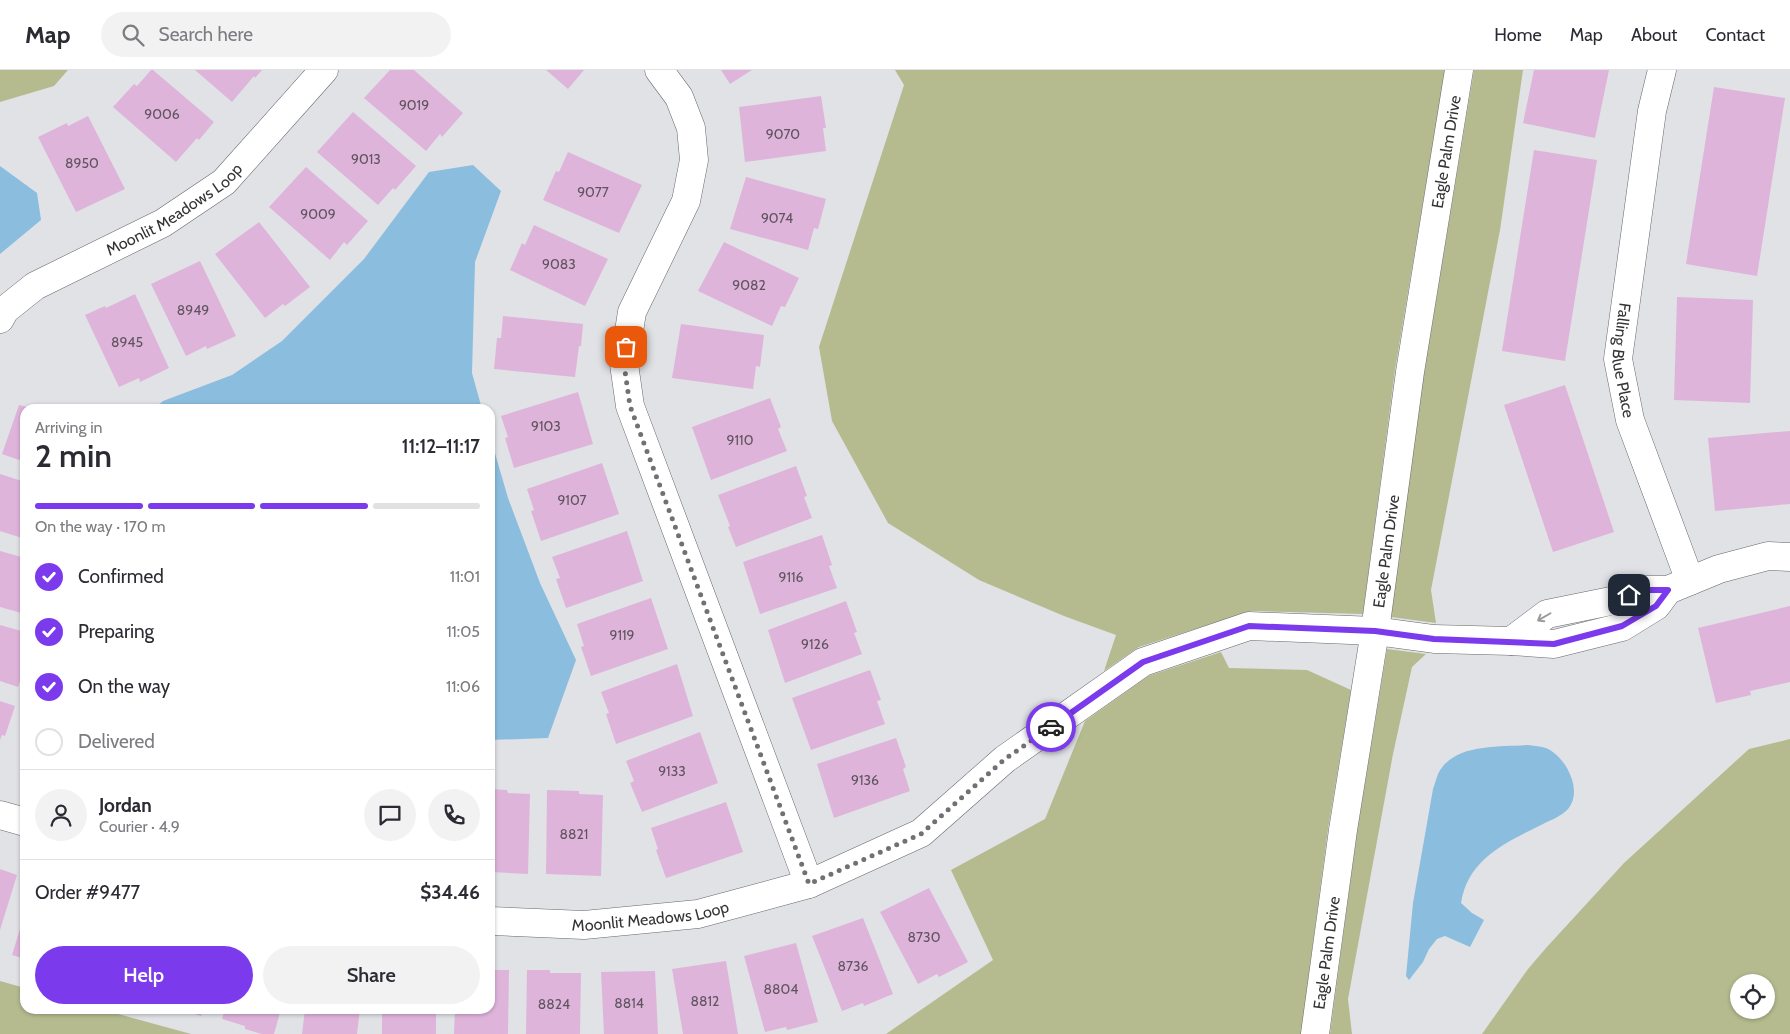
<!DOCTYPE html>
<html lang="en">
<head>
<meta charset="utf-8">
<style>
	body { margin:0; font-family:Cabin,sans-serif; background:#f2f2f3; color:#2b2b33; height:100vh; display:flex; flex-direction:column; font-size:19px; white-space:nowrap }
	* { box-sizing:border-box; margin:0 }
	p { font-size:16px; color:#7c7c81 }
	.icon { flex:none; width:28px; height:28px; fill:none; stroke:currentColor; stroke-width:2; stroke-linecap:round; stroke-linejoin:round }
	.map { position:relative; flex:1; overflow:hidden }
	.sheet { position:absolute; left:20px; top:334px; width:475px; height:610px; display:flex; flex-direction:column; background:#fff; border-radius:15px; box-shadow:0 1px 4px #0004 }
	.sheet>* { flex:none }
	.tools { position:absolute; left:1730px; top:904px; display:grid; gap:10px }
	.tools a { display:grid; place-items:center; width:45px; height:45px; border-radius:50%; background:#fff; box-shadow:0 1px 4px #0004; font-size:25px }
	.pin { position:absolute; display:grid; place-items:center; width:42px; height:42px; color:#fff; margin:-21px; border-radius:10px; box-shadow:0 2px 8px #0006 }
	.courier { position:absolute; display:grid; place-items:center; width:50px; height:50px; margin:-25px; border:4px solid #7c3aed; border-radius:50%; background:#fff; color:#222; box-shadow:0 1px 6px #0007 }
	.headline em { font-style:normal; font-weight:600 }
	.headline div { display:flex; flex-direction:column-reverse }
	.headline { display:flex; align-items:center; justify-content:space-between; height:85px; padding:0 15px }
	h1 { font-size:32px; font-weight:600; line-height:38px }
	.bar { display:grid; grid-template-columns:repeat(4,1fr); gap:8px 5px; align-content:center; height:60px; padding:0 15px }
	.bar i { height:6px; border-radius:4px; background:#e1e1e2 }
	.bar .current { background:#7c3aed }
	.bar p { grid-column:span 4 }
	.line { display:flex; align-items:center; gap:12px; padding:0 15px; border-top:1px solid #e1e1e2 }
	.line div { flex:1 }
	.round { display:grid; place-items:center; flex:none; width:52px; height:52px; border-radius:26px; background:#f2f2f3 }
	ol { padding:0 15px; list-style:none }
	li { display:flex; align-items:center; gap:15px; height:55px }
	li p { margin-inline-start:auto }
	li .icon { padding:5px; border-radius:50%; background:#7c3aed; color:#fff; stroke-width:4 }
	li:last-child { color:#7c7c81 }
	li i { width:28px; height:28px; border:2px solid #e1e1e2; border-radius:50% }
	.action { display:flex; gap:10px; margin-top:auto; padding:10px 15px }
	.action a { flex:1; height:58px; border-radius:30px; background:#7c3aed; color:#fff; font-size:20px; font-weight:600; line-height:58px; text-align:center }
	.action a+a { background:#f2f2f3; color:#2b2b33 }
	header { display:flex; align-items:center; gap:30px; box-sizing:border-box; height:70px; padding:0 25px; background:#fff; border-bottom:1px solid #e1e1e2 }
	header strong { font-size:24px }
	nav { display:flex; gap:28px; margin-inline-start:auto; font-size:18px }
	.search { width:350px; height:45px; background:#f2f2f3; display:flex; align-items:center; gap:12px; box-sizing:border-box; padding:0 18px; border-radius:28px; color:#7c7c81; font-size:19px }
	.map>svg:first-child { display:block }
	.green { fill:#b5bb8f; fill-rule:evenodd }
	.water { fill:#8bbdde }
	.building { fill:#dfb4db }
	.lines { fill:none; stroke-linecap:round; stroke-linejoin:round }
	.minor-casing { stroke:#65676a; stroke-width:29 }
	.tertiary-casing { stroke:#65676a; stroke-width:29 }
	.minor { stroke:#fff; stroke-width:28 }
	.tertiary { stroke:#fff; stroke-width:28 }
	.oneway { stroke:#9a9a9a }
	.done { stroke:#707174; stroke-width:5; stroke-dasharray:0 9 }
	.route { stroke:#7c3aed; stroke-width:6 }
	.labels { text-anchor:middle; stroke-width:4; stroke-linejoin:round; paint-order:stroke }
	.number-label { font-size:14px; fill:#5f545f }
	.street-label { font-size:16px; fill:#343436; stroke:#e0e2e6 }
</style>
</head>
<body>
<header>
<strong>Map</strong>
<div class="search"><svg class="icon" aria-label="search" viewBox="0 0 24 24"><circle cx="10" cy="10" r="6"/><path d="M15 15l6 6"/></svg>Search here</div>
<nav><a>Home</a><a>Map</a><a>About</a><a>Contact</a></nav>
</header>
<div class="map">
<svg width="1790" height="964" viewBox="0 0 1790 964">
	<rect width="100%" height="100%" fill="#e0e2e6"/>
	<path class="green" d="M 0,0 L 68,0 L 54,16 L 0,32 Z
		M 895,0 L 1445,0 L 1395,300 L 1363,544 L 1251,541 L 1139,577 L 1104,601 L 1116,565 L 1064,546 L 979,510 L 888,453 L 832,351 L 819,277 L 904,15 Z
		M 1474,0 L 1523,0 L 1500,160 L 1431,520 L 1436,553 L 1391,547 L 1424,303 Z
		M 1387,579 L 1426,584 L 1412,597 L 1393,684 L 1348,929 L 1352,964 L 1330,964 L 1357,762 Z
		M 1221,582 L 1229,598 L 1307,600 L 1351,620 L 1328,759 L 1301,964 L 886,964 L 993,890 L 951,800 L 1045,749 L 1085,651 L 1148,606 Z
		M 1790,669 L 1790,964 L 1482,964 L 1528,899 L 1546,878 L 1624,793 L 1749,679 ZM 1739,912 L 1766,912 L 1766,940 L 1739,940 Z
		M 0,911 L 25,918 L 25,939 L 100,939 L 191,964 L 0,964 Z"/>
	<path class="water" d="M 473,95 L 501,121 L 475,192 L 472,303 L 482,339 L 154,339 L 163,331 L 232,305 L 282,271 L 364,189 L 429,102 Z
		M 0,96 L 37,123 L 41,150 L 0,184 Z
		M 490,366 L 508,428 L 540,513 L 576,590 L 548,668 L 490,670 Z
		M 1528,675 C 1534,676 1544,676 1550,680 C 1567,690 1583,721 1568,739 C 1561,747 1548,751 1539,756 C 1503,774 1468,790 1461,833 L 1472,843 L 1484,850 L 1470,877 L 1445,866 L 1437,869 L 1429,879 L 1423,892 L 1409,910 L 1406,906 L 1413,833 L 1433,719 C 1435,714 1436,709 1438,704 C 1453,673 1499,677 1528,675 Z"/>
	<path class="building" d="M 151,0 L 153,0 L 214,52 L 199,70 L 197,68 L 176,92 L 113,37 L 134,14 L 137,16 Z
		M 195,0 L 262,0 L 255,8 L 254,6 L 232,32 Z
		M 390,0 L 414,0 L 463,43 L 442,67 L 440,64 L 426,81 L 364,28 Z
		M 546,0 L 584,0 L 568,19 Z
		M 721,0 L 752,0 L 730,14 Z
		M 1534,0 L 1609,0 L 1595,68 L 1523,53 Z
		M 1714,17 L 1785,28 L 1757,206 L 1686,194 Z
		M 821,26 L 826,58 L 823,58 L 826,81 L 745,92 L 739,37 Z
		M 353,42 L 416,96 L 395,120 L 393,118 L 378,135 L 317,82 Z
		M 88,46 L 125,119 L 76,142 L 38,67 L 67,53 L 68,56 Z
		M 1534,80 L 1597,90 L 1565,291 L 1502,281 Z
		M 568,82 L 642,115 L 619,163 L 543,130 L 556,101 L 559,102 Z
		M 306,97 L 368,151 L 347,175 L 344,172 L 330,190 L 269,137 Z
		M 746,107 L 826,129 L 818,159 L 814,158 L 808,180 L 730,159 Z
		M 259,152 L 310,217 L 285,236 L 283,234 L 265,248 L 215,184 Z
		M 534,155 L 608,189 L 585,236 L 510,200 L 522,173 L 525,175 Z
		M 724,172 L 799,208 L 785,237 L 781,236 L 772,256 L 698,221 Z
		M 200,191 L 236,266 L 207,279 L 206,276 L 186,286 L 151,214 Z
		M 135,224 L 169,298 L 140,312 L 139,308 L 119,317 L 85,245 L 105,236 L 106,238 Z
		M 1677,227 L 1753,230 L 1750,333 L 1674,330 Z
		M 503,246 L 583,254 L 581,276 L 579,276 L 575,307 L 494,299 L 497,268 L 501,268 Z
		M 681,254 L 764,265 L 760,297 L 756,296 L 753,319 L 672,308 Z
		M 1565,315 L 1614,462 L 1553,482 L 1504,335 Z
		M 578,322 L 593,374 L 514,398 L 505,368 L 508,367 L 501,346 Z
		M 770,328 L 781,357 L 778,359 L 787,381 L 711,410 L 692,357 Z
		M 19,335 L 31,338 L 25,339 L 25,392 L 2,384 Z
		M 1790,361 L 1790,434 L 1715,441 L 1708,368 Z
		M 602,393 L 619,444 L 541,471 L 531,441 L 534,440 L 527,419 Z
		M 796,396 L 807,426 L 804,427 L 812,448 L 736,477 L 728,457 L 730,456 L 718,425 Z
		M 0,404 L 25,412 L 25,469 L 0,461 Z
		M 627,461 L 643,511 L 566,538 L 556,509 L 560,508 L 552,487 Z
		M 822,465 L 832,495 L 829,496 L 837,518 L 760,544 L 743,492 Z
		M 0,481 L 25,488 L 25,544 L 0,537 Z
		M 651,528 L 668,579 L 591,606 L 581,577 L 584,576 L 577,554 Z
		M 846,531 L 857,562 L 854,563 L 862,584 L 785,613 L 768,560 Z
		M 1790,536 L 1790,612 L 1750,621 L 1751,625 L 1716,633 L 1698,558 Z
		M 0,555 L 25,562 L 25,595 L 18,617 L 0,611 Z
		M 677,594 L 693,646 L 616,674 L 606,644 L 609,643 L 601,622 Z
		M 870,600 L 881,630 L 877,631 L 885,654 L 811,680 L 792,628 Z
		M 0,631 L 15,636 L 5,666 L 2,665 L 0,670 Z
		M 700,662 L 718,713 L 642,742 L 630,713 L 634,711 L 626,691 Z
		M 896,668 L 906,697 L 903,699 L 910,721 L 834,748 L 817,694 Z
		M 490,719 L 507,720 L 508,723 L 530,724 L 528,804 L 490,802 Z
		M 547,720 L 579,721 L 579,724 L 603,725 L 601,806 L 546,804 Z
		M 726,732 L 743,782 L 666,808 L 656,780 L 658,779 L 651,758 Z
		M 0,799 L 17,805 L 0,860 Z
		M 929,818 L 968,892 L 939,907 L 937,904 L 918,914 L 880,842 Z
		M 25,843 L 25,889 L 12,885 Z
		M 863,848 L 893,924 L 864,936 L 863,933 L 842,941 L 812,866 Z
		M 796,873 L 818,952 L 787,960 L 786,957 L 765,962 L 744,886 Z
		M 726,891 L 738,964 L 683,964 L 672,899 Z
		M 490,900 L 509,900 L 508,964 L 454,964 L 455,939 L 490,939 Z
		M 527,900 L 550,900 L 550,903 L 581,903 L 580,964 L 526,964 Z
		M 655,901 L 658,964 L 604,964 L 601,902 Z
		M 179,939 L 203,939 L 201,946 Z
		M 225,939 L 281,939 L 274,964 L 262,964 L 245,959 L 245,956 L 222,949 Z
		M 305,939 L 360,939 L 357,964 L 302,964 Z
		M 382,939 L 436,939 L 436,964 L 382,964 Z"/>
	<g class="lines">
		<defs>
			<g id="minor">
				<path d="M 659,0 L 679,27 L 691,58 L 694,90 L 686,131 L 632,242 L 624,294 L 630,336 L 809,814"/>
				<path id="s1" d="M 1662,0 L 1652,41 L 1618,289 L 1630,350 L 1690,511"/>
				<path id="s2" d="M 0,249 L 5,240 L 35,216 L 163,153 L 224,112 L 324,0"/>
				<path d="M 1511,571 L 1547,544 L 1611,531 L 1646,520 L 1668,520 L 1719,499 L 1768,486 L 1790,487"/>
				<path d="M 0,745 L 25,752"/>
				<path id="s3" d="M 490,851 L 584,855 L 698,844 L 809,814 L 921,763 L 1005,689 L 1143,592 L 1249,556 L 1375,561 L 1434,569 L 1511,571 L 1554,574 L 1622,557 L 1656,536 L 1668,520"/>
			</g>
			<g id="tertiary">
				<path id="s4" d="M 1315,964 L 1343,760 L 1375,561 L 1410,302 L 1459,0"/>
			</g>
		</defs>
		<use href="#minor" class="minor-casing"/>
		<use href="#tertiary" class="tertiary-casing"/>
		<use href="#minor" class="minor"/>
		<use href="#tertiary" class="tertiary"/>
	</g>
	<defs><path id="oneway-shaft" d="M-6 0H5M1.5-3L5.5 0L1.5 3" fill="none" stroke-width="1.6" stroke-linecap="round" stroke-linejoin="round" transform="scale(1.25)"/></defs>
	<use class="oneway" href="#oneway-shaft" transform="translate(1544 547) rotate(150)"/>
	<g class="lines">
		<path class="done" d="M 626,277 L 624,294 L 630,336 L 809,814 L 921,764 L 1005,689 L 1051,657"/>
		<path class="route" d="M 1051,657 L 1143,592 L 1249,556 L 1375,561 L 1434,569 L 1554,574 L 1622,556 L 1656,536 L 1668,520 L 1646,520 L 1629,525"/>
	</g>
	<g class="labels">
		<g class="number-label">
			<text x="414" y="40">9019</text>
			<text x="162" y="49">9006</text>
			<text x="783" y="69">9070</text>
			<text x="366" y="94">9013</text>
			<text x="82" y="98">8950</text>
			<text x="593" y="127">9077</text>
			<text x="318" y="149">9009</text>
			<text x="777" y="153">9074</text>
			<text x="559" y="199">9083</text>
			<text x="749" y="220">9082</text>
			<text x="193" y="245">8949</text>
			<text x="127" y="277">8945</text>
			<text x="546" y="361">9103</text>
			<text x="740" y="375">9110</text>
			<text x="572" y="435">9107</text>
			<text x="791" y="512">9116</text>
			<text x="622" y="570">9119</text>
			<text x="815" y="579">9126</text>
			<text x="672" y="706">9133</text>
			<text x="865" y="715">9136</text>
			<text x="574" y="769">8821</text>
			<text x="924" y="872">8730</text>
			<text x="853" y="901">8736</text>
			<text x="781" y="924">8804</text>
			<text x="705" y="936">8812</text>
			<text x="629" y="938">8814</text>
			<text x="554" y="939">8824</text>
		</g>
		<g class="street-label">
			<text dy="6" stroke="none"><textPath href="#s4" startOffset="892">Eagle Palm Drive</textPath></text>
			<text dy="6" stroke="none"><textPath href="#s2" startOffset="208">Moonlit Meadows Loop</textPath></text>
			<text dy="6" stroke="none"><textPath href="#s1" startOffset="294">Falling Blue Place</textPath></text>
			<text dy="6" stroke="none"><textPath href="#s4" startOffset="488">Eagle Palm Drive</textPath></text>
			<text dy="6" stroke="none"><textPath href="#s3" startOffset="161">Moonlit Meadows Loop</textPath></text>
			<text dy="6" stroke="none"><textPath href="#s4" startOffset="82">Eagle Palm Drive</textPath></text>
		</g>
	</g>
</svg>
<div class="tools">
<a><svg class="icon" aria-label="locate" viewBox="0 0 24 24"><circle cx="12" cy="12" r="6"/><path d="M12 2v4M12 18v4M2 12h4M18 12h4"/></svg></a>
</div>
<div class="pin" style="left:626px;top:277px;background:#ea580c"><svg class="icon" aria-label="bag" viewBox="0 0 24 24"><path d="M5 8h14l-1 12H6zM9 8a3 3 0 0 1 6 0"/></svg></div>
<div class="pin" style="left:1629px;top:525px;background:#1f2937"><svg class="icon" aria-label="home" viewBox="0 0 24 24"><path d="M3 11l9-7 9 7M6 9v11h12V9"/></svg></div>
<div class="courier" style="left:1051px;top:657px"><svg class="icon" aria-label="car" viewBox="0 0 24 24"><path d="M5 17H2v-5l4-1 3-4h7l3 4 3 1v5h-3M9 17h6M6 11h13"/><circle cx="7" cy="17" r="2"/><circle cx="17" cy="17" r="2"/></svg></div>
<section class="sheet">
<div class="headline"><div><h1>2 min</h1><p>Arriving in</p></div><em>11:12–11:17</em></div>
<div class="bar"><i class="current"></i><i class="current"></i><i class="current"></i><i></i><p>On the way · 170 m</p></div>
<ol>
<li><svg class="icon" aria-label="check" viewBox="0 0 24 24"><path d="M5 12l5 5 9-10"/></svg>Confirmed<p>11:01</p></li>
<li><svg class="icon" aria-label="check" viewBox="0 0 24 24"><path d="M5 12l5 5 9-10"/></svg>Preparing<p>11:05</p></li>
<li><svg class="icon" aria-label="check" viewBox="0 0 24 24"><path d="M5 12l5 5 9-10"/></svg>On the way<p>11:06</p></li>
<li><i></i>Delivered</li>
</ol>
<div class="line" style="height:90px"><a class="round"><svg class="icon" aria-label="person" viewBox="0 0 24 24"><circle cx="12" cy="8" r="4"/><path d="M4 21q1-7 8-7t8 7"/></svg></a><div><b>Jordan</b><p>Courier · 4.9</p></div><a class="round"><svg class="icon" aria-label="chat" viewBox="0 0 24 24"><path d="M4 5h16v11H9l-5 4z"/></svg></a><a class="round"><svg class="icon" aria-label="phone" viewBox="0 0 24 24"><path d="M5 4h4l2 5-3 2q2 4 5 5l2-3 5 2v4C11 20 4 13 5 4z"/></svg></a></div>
<div class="line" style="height:65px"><div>Order #9477</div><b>$34.46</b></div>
<div class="action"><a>Help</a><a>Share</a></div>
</section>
</div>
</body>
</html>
